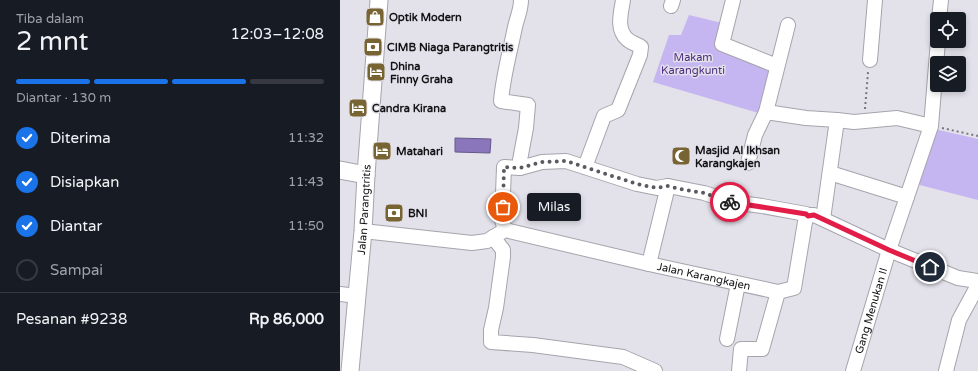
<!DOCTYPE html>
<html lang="id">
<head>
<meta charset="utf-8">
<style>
	body { margin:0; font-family:"Varela Round",sans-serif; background:#242831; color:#f1f3f6; height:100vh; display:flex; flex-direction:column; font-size:15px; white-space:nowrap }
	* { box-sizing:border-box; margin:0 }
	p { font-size:13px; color:#9ea1a6 }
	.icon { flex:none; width:22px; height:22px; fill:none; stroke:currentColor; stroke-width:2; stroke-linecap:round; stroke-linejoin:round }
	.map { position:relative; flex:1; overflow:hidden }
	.drawer { display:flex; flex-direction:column; background:#171b24; width:340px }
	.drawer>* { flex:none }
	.buttons { position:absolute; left:590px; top:12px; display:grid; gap:8px }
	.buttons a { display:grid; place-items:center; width:36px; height:36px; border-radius:4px; background:#171b24; box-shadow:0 2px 6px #0003; font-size:20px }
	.pin { position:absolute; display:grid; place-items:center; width:34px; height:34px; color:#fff; margin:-17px; border:2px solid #fff; border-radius:50%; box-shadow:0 1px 4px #0007 }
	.courier { position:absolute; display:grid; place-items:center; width:40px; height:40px; margin:-20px; border:3px solid #e11d48; border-radius:50%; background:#fff; color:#222; box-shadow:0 1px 5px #0007 }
	.bubble { position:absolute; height:28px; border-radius:4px; background:#171b24; box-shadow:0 2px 6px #0003; font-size:13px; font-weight:600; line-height:28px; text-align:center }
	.headline em { font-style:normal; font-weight:600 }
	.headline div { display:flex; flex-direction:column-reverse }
	.headline { display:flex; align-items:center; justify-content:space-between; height:68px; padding:0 16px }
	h1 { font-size:26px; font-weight:600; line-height:30px }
	.bar { display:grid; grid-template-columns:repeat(4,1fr); gap:6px 4px; align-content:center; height:48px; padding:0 16px }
	.bar i { height:5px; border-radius:3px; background:#363941 }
	.bar .current { background:#1a73e8 }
	.bar p { grid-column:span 4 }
	.line { display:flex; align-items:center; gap:10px; padding:0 16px; border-top:1px solid #363941 }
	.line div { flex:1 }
	ol { padding:0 16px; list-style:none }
	li { display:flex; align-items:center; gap:12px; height:44px }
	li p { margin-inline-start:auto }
	li .icon { padding:4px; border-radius:50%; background:#1a73e8; color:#fff; stroke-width:4 }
	li:last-child { color:#9ea1a6 }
	li i { width:22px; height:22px; border:2px solid #363941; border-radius:50% }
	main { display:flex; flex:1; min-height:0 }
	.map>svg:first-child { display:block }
	.green { fill:#c5b5f1 }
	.water { fill:#8a76bb; stroke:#665889 }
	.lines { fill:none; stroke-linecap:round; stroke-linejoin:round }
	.minor-casing { stroke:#a6a4ac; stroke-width:16 }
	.major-casing { stroke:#a6a4ac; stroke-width:19 }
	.path { stroke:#78767c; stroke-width:2; stroke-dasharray:2 3; stroke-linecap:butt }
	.minor { stroke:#fff; stroke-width:14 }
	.major { stroke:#fff; stroke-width:17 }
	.done { stroke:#5c5a60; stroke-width:4; stroke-dasharray:0 7.2 }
	.route { stroke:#e11d48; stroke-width:5 }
	.labels { text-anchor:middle; stroke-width:3; stroke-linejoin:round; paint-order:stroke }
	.poi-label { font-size:11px; font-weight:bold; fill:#131215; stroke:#e3e1ea; text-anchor:start }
	.park-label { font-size:11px; fill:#4d2d81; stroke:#e3e1ea }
	.street-label { font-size:11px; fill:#131215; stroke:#e3e1ea }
</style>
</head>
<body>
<main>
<section class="drawer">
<div class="headline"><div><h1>2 mnt</h1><p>Tiba dalam</p></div><em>12:03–12:08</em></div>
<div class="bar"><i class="current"></i><i class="current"></i><i class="current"></i><i></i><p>Diantar · 130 m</p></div>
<ol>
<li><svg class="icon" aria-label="check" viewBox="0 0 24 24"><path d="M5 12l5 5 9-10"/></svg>Diterima<p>11:32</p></li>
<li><svg class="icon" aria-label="check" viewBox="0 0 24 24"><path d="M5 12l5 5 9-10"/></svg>Disiapkan<p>11:43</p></li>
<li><svg class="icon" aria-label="check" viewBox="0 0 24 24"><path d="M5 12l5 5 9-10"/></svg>Diantar<p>11:50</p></li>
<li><i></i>Sampai</li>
</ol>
<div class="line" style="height:52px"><div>Pesanan #9238</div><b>Rp 86,000</b></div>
</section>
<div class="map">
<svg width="638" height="371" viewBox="0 0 638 371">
	<rect width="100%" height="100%" fill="#e3e1ea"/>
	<path class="green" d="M 349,15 L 382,23 L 377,46 L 436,65 L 422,114 L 313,82 L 329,35 L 341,35 Z
		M 590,128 L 638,139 L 638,200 L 572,183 Z"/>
	<path class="water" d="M 115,138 L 151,139 L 150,153 L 115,152 Z"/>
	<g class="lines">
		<defs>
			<g id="minor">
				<path d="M 393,0 L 382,44 L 437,66"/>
				<path d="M 331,6 L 333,0"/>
				<path d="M 599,19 L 601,0"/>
				<path d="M 530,60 L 535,0"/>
				<path d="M 426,112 L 466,118 L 497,120 L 514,122 L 557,118 L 591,126"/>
				<path d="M 408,163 L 415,135 L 426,112 L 448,25"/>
				<path d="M 245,167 L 264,116 L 278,110 L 300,55 L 301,47 C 297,44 291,43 287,39 C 276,29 281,13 283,0"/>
				<path d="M 180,168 L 202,162 L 226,161 L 297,184 L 317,188 L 328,186 L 364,193 L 392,202 L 422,206 L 466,214 L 468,215 L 474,215 L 549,250 L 618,278 L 638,281"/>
				<path d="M 490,173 L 567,197"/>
				<path d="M 483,219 L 497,120"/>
				<path d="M 165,230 L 162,220 L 164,167 L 180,168 L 180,160 L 186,128 L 188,105 L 161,101 C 163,76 170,52 175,27 C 177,18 181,10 181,0"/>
				<path id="s1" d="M 23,231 L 132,243 L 147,241 L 165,230 L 309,264 L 438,292 L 454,288 L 465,222 L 468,215"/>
				<path d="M 153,237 L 163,250 L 163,257 L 156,308 L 151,330 L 151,342 L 193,345 L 283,357 L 315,371"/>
				<path d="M 309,264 L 328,186"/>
				<path d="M 0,294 L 17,296"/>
				<path d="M 387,339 L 398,284"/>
				<path d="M 399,371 L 401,349 L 422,349 L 438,292"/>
				<path id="s2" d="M 513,371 L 549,250 L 591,126 L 598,41"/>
				<path d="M 606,371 L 619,320 L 638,285"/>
			</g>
			<g id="major">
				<path d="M 0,170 L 26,175"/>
				<path id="s3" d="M 10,371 L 23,231 L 26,175 L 39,0"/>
			</g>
		</defs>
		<use href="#minor" class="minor-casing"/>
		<use href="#major" class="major-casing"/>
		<path class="path" d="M 525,109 L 528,72
			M 602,128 L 638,136"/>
		<use href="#minor" class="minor"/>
		<use href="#major" class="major"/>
	</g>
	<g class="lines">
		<path class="done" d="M 163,207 L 164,167 L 180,168 L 202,162 L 226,161 L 297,184 L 317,188 L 328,186 L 340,189 L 364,193 L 390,202"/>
		<path class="route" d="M 390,202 L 466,214 L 468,216 L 474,215 L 549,250 L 590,267"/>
	</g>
	<defs>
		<symbol id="shop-square" viewBox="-11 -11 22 22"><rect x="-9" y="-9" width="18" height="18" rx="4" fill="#786332" stroke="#e3e1ea"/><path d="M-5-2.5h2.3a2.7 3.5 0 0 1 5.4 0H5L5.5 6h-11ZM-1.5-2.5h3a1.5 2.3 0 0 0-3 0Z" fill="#fff"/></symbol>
		<symbol id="bank-square" viewBox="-11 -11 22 22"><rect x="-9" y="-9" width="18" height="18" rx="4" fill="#786332" stroke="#e3e1ea"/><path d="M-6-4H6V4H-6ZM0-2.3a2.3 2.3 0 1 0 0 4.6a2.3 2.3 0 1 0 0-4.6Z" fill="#fff"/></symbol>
		<symbol id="hotel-square" viewBox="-11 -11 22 22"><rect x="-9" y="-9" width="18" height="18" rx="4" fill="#786332" stroke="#e3e1ea"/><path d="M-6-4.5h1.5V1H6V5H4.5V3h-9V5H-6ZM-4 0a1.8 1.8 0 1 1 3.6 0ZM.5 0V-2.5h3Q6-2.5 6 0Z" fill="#fff"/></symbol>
		<symbol id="mosque-square" viewBox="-11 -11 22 22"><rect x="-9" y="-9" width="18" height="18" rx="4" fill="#786332" stroke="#e3e1ea"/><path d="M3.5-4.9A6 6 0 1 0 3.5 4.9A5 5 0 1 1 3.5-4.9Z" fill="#fff"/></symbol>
	</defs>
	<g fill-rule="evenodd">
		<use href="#shop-square" x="24" y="6" width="22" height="22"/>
		<use href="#bank-square" x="22" y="36" width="22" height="22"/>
		<use href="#hotel-square" x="25" y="61" width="22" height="22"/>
		<use href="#hotel-square" x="7" y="97" width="22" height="22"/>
		<use href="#hotel-square" x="31" y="140" width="22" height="22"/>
		<use href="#mosque-square" x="330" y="145" width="22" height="22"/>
		<use href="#bank-square" x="43" y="202" width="22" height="22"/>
	</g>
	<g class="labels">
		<g class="poi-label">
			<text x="49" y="21">Optik Modern</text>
			<text x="47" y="51">CIMB Niaga Parangtritis</text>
			<text x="50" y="70">Dhina<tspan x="50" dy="13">Finny Graha</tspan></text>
			<text x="32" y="112">Candra Kirana</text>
			<text x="355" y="154">Masjid Al Ikhsan<tspan x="355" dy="13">Karangkajen</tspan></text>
			<text x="56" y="155">Matahari</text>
			<text x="68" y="217">BNI</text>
		</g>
		<g class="park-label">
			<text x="353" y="61">Makam<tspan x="353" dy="13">Karangkunti</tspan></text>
		</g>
		<g class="street-label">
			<text dy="4" stroke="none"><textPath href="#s3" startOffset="162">Jalan Parangtritis</textPath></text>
			<text dy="4" stroke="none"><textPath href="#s1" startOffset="350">Jalan Karangkajen</textPath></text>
			<text dy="4" stroke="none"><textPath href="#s2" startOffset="63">Gang Menukan II</textPath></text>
		</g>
	</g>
</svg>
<div class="buttons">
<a><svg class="icon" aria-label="locate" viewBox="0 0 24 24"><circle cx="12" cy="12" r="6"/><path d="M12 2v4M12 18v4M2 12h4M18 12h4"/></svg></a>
<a><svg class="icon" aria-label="layers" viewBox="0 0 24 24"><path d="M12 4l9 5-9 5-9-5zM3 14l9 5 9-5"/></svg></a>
</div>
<div class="pin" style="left:163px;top:207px;background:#ea580c"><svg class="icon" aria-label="bag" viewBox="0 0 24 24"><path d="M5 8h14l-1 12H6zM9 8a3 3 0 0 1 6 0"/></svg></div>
<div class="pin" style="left:590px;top:267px;background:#1f2937"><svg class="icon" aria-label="home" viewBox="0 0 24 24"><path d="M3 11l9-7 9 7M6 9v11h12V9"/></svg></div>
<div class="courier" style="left:390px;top:202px"><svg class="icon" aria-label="bike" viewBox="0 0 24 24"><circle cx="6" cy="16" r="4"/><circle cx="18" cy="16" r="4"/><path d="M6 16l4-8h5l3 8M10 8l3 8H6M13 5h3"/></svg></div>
<div class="bubble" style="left:187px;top:193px;width:54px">Milas</div>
</div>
</main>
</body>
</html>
